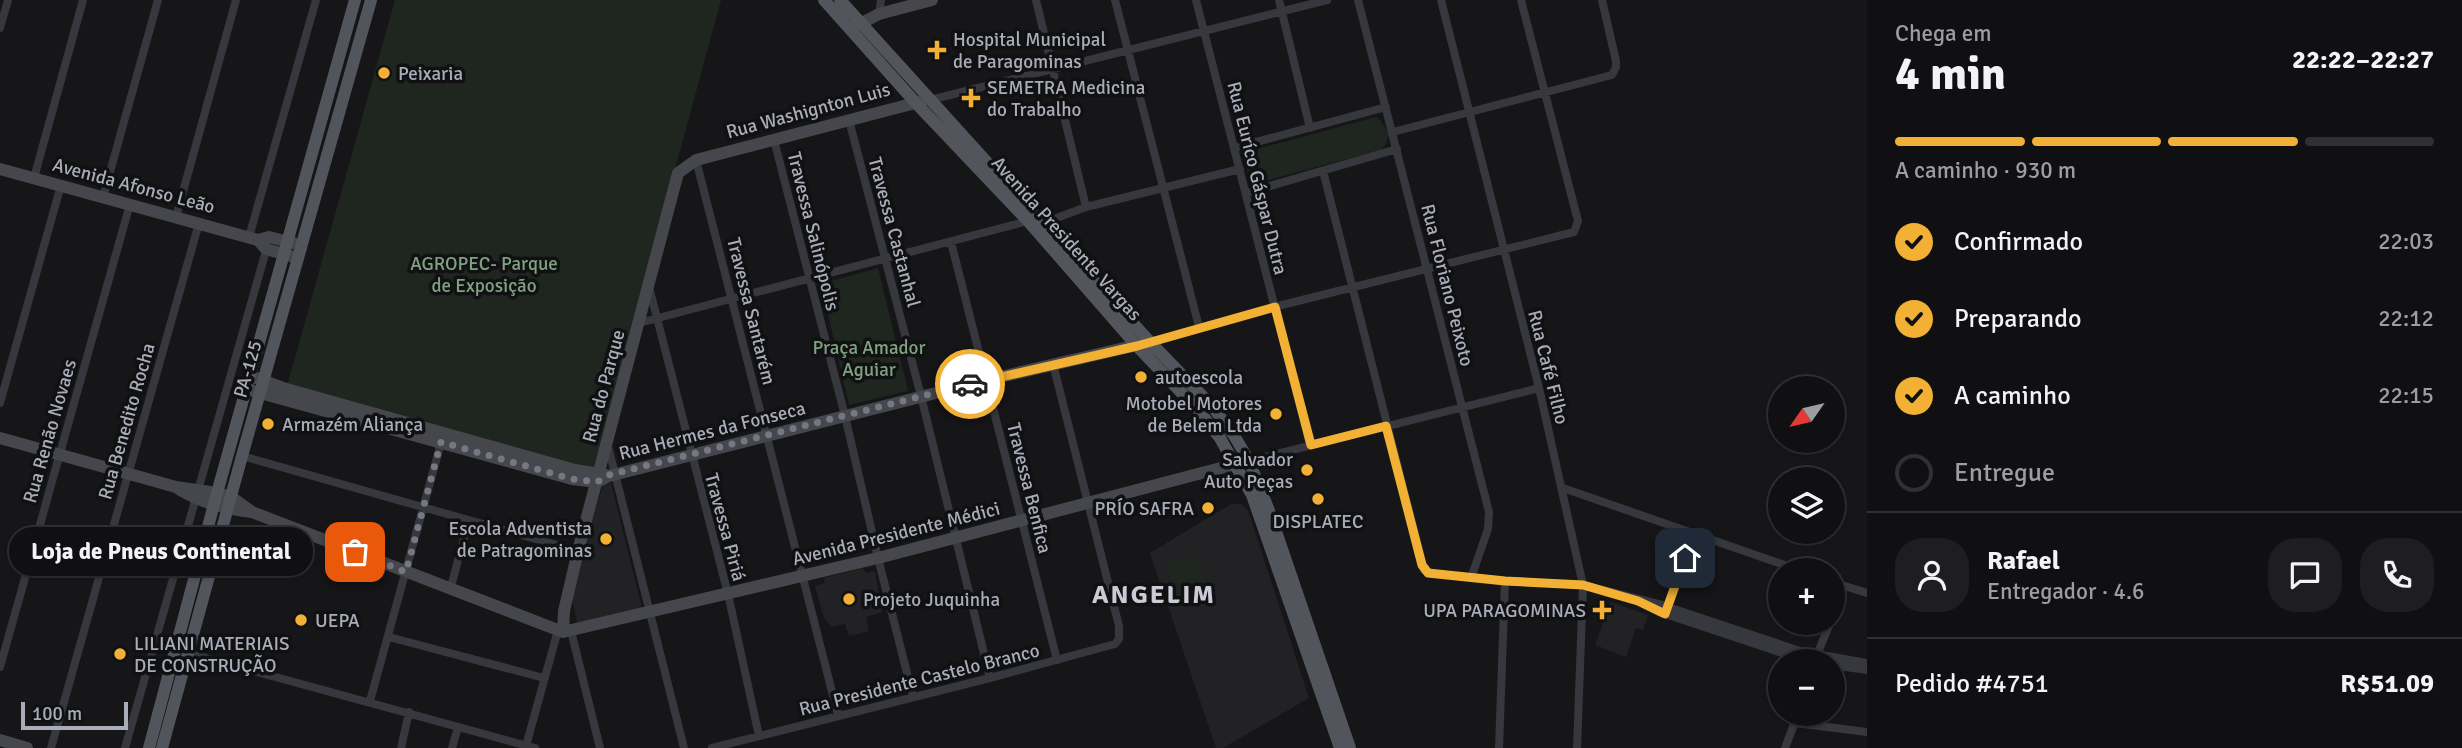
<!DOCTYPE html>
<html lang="pt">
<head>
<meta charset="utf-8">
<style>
	body { margin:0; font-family:Signika,sans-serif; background:#1e1e20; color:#f1f3f6; height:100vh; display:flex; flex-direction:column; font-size:26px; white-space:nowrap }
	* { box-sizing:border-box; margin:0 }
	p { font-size:23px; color:#9c9d9f }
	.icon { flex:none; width:38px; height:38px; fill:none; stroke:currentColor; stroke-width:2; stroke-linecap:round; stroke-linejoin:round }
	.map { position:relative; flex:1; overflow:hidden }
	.drawer { display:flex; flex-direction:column; background:#101012; width:595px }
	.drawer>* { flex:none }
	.needle { width:46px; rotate:236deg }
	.buttons { position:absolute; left:1768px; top:376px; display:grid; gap:14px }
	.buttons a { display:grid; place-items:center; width:77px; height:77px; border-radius:50%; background:#101012; box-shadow:0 2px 5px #0004,0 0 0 2px #303032; font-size:35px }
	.scale { position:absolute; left:21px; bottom:18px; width:107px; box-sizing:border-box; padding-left:7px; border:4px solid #a8adb8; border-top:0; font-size:19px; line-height:24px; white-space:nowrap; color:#a8adb8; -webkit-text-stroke:5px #111113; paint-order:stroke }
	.pin { position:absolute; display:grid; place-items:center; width:60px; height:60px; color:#fff; margin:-30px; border-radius:14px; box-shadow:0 4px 10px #0006 }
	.courier { position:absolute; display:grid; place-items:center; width:70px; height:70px; margin:-35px; border:5px solid #f2b134; border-radius:50%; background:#fff; color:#222; box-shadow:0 2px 9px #0007 }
	.bubble { position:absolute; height:49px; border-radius:24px; background:#101012; box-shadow:0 2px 5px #0004,0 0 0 2px #303032; font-size:23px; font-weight:700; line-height:49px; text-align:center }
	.headline em { font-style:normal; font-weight:700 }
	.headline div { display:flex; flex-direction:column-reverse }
	.headline { display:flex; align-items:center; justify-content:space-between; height:119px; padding:0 28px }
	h1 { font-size:46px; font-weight:700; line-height:52px }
	.bar { display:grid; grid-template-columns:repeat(4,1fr); gap:10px 7px; align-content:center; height:84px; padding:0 28px }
	.bar i { height:9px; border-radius:5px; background:#303032 }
	.bar .active { background:#f2b134 }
	.bar p { grid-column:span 4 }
	.line { display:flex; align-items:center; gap:18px; padding:0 28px; border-top:2px solid #303032 }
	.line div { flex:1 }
	.round { display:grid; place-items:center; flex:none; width:74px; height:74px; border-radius:28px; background:#1e1e20 }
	ol { padding:0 28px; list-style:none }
	li { display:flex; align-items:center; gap:21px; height:77px }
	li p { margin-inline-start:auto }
	li .icon { padding:7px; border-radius:50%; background:#f2b134; color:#111; stroke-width:4 }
	li:last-child { color:#9c9d9f }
	li i { width:38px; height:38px; border:4px solid #303032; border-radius:50% }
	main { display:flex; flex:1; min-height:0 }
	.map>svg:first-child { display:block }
	.built { fill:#222225 }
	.green { fill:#1e261f }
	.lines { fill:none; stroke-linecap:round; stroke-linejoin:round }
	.street { stroke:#37383d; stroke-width:8 }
	.secondary { stroke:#45474d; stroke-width:12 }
	.primary { stroke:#53555c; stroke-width:12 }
	.done { stroke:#757880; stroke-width:7; stroke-dasharray:0 12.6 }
	.route { stroke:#f2b134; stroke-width:9 }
	.poi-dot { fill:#f2b134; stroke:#111113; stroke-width:2.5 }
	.labels { text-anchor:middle; stroke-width:7; stroke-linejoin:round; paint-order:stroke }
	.poi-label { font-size:19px; fill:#a8adb8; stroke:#111113; text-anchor:start }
	.street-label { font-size:19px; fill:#a8adb8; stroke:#111113 }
	.park-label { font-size:19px; fill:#7fa381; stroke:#111113 }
	.district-label { font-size:26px; font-weight:bold; letter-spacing:2px; fill:#c9ccd4; stroke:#111113 }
</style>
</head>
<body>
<main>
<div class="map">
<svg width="1867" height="748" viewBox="0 0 1867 748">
	<rect width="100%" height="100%" fill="#161618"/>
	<path class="built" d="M 611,483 L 642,608 L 577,623 L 571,594 L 603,484 Z
		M 1231,504 L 1241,504 L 1248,510 L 1309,698 L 1223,748 L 1216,748 L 1150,553 Z
		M 863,568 L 866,573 L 875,571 L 882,612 L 866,617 L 869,631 L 849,636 L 845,624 L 832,627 L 824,618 L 815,586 L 825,583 L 824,578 Z
		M 1611,602 L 1648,615 L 1643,630 L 1636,628 L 1626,657 L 1595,645 Z"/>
	<path class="green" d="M 395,0 L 721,0 L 593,471 L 287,386 Z
		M 1376,117 L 1381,121 L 1389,134 L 1385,146 L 1380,150 L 1261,182 L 1247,170 L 1247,158 L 1253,150 Z
		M 878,268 L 908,391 L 849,405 L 821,284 Z
		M 1197,556 L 1208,592 L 1177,601 L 1166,565 Z"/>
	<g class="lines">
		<path class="street" d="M 1036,0 L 1086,207
			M 1115,0 L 1199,327
			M 1196,0 L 1310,445
			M 1279,0 L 1310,128
			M 1358,0 L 1489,512 L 1488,529 L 1471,578
			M 1441,0 L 1539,388 L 1583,585 L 1577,748
			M 879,14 L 881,0
			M 0,28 L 8,0
			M 930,100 L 1327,0
			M 849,120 L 921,396 L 990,678
			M 1393,132 L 1612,75 L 1616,67 L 1616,61 L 1602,0
			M 774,140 L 845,416 L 878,558 L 913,697
			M 1234,148 L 1386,107
			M 696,160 L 838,715
			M 1323,171 L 1424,570 L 1434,574 L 1505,581 L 1583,585 L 1662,605 L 1800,651 L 1867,663
			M 34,178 L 83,0
			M 1246,193 L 1397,149
			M 103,197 L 158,0
			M 176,217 L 236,0
			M 1043,223 L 1086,207 L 1240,169
			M 249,237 L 316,0
			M 951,242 L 1057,660
			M 649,287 L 728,594 L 759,736
			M 639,323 L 1028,221
			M 1150,342 L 1274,307 L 1574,232 L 1578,221 L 1521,0
			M 0,403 L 61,185
			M 608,446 L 684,748
			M 242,456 L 578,551
			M 1249,461 L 1539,388
			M 1563,488 L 1799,570
			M 1832,582 L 1867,593
			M 450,590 L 469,520
			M 1647,605 L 1659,612 L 1809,662
			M 1667,611 L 1693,534
			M 1832,616 L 1844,586
			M 571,631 L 600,748
			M 389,637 L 544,678
			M 188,653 L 535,748
			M 1817,655 L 1830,623
			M 1832,665 L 1867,670
			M 0,667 L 130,204
			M 370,701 L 442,439
			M 1795,723 L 1867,732
			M 526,746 L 558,630
			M 51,748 L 199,223
			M 125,748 L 267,247
			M 401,748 L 409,712
			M 452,748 L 458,727
			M 712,748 L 990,678 L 1115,644 L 1119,639 L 1119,626 L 1053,364
			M 1499,748 L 1505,581
			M 1785,748 L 1798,714"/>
		<path class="secondary" d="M 854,27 L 879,14 L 932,0
			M 0,169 L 258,240 L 269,237 L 301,245
			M 258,240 L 266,249 L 298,258
			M 256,378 L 283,388 L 575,470 L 606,475
			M 246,389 L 572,479 L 597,482 L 609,476 L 987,380 L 1146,343
			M 0,438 L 176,487 L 217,493 L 231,497 L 252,512 L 563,632 L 878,558 L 1236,464
			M 179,489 C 202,503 225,509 251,512
			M 563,632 L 564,611 L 578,551 L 678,173 L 696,160 L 923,101
			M 0,740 L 27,748"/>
		<path class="primary" d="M 824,0 L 915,102 L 1028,221 L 1137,346 L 1199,411 L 1220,438 L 1252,495 L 1340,748
			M 840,0 L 1150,342 L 1212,406 L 1235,437 L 1249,461 L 1268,508 L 1350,748
			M 149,748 L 217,493 L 355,0
			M 162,748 L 242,456 L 371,0"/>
	</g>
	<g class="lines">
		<path class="done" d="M 355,552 L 406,572 L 441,442 L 572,479 L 597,482 L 609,475 L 970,384"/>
		<path class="route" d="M 970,384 L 1137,346 L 1275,307 L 1311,445 L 1386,426 L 1422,565 L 1428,573 L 1505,581 L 1583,585 L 1638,601 L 1665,614 L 1685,558"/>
	</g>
	<g class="poi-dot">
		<path d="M933.5 39.5h7v7h7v7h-7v7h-7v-7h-7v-7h7z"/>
		<circle cx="384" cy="73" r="7"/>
		<path d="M967.5 87.5h7v7h7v7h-7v7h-7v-7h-7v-7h7z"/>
		<circle cx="1141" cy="377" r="7"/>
		<circle cx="1276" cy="414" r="7"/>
		<circle cx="268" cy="424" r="7"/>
		<circle cx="1307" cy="470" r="7"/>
		<circle cx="1318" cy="499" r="7"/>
		<circle cx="1208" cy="508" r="7"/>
		<circle cx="606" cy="539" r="7"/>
		<circle cx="849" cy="599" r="7"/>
		<path d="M1598.5 599.5h7v7h7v7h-7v7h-7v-7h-7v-7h7z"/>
		<circle cx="301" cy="620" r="7"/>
		<circle cx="120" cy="654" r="7"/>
	</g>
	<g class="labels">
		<g class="poi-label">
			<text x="953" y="46">Hospital Municipal<tspan x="953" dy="22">de Paragominas</tspan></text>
			<text x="398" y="80">Peixaria</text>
			<text x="987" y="94">SEMETRA Medicina<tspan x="987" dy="22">do Trabalho</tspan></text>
			<text x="1155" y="384">autoescola</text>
			<text x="1262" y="410" text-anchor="end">Motobel Motores<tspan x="1262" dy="22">de Belem Ltda</tspan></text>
			<text x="282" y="431">Armazém Aliança</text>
			<text x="1293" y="466" text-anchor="end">Salvador<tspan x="1293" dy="22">Auto Peças</tspan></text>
			<text x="1194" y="515" text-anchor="end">PRÍO SAFRA</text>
			<text x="1318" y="528" text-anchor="middle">DISPLATEC</text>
			<text x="592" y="535" text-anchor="end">Escola Adventista<tspan x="592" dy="22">de Patragominas</tspan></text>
			<text x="863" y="606">Projeto Juquinha</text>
			<text x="1586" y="617" text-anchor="end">UPA PARAGOMINAS</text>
			<text x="315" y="627">UEPA</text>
			<text x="134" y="650">LILIANI MATERIAIS<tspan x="134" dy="22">DE CONSTRUÇÃO</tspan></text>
		</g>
		<g class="street-label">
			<text transform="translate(808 110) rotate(-15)" y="7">Rua Washignton Luis</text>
			<text transform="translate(1258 178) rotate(76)" y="7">Rua Euríco Gáspar Dutra</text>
			<text transform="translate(134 185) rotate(15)" y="7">Avenida Afonso Leão</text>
			<text transform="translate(814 231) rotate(76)" y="7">Travessa Salinópolis</text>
			<text transform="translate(895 232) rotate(75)" y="7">Travessa Castanhal</text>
			<text transform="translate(1067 238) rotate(48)" y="7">Avenida Presidente Vargas</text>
			<text transform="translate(1448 285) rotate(76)" y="7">Rua Floriano Peixoto</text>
			<text transform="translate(752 311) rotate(76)" y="7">Travessa Santarém</text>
			<text transform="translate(1549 367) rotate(76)" y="7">Rua Café Filho</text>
			<text transform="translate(247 369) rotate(-74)" y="7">PA-125</text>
			<text transform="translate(603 386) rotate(-75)" y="7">Rua do Parque</text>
			<text transform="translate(126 421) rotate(-74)" y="7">Rua Benedito Rocha</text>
			<text transform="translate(712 430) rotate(-14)" y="7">Rua Hermes da Fonseca</text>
			<text transform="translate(49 431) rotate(-74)" y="7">Rua Renão Novaes</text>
			<text transform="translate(1030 488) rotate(76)" y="7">Travessa Benfica</text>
			<text transform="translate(726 527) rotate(75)" y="7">Travessa Piriá</text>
			<text transform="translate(896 533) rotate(-14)" y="7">Avenida Presidente Médici</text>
			<text transform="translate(919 679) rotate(-14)" y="7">Rua Presidente Castelo Branco</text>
		</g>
		<g class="park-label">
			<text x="484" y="270">AGROPEC- Parque<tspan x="484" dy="22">de Exposição</tspan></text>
			<text x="869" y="354">Praça Amador<tspan x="869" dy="22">Aguiar</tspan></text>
		</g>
		<g class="district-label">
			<text x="1154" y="603">ANGELIM</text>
		</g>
	</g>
</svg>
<div class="buttons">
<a><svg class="needle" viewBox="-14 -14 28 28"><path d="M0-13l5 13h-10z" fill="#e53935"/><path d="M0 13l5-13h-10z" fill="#9c9d9f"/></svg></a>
<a><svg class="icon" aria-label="layers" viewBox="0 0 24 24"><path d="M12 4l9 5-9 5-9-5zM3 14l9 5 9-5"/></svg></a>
<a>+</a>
<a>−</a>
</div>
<div class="scale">100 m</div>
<div class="pin" style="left:355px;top:552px;background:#ea580c"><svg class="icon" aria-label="bag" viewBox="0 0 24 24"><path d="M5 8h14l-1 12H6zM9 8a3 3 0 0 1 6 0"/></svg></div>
<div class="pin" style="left:1685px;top:558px;background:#1f2937"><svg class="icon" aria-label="home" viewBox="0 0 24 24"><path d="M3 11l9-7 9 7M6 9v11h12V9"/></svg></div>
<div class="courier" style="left:970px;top:384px"><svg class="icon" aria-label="car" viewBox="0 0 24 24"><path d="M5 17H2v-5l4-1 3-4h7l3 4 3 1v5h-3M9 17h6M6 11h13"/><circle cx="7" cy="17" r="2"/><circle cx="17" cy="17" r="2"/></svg></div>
<div class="bubble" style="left:9px;top:527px;width:304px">Loja de Pneus Continental</div>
</div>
<section class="drawer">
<div class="headline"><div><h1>4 min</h1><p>Chega em</p></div><em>22:22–22:27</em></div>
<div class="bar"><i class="active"></i><i class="active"></i><i class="active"></i><i></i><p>A caminho · 930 m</p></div>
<ol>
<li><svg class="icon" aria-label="check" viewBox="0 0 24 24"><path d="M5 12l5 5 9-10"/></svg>Confirmado<p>22:03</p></li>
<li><svg class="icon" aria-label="check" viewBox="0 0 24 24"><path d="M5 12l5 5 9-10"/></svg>Preparando<p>22:12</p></li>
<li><svg class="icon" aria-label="check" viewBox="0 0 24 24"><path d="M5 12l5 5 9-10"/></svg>A caminho<p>22:15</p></li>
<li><i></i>Entregue</li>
</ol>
<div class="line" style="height:126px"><a class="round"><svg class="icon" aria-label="person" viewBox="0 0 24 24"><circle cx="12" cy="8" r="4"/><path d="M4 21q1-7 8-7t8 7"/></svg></a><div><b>Rafael</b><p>Entregador · 4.6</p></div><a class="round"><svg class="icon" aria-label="chat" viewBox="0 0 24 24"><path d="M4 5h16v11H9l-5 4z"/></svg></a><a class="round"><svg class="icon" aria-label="phone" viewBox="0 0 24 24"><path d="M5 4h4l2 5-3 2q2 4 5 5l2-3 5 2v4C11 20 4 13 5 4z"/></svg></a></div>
<div class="line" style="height:91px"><div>Pedido #4751</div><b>R$51.09</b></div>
</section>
</main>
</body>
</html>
